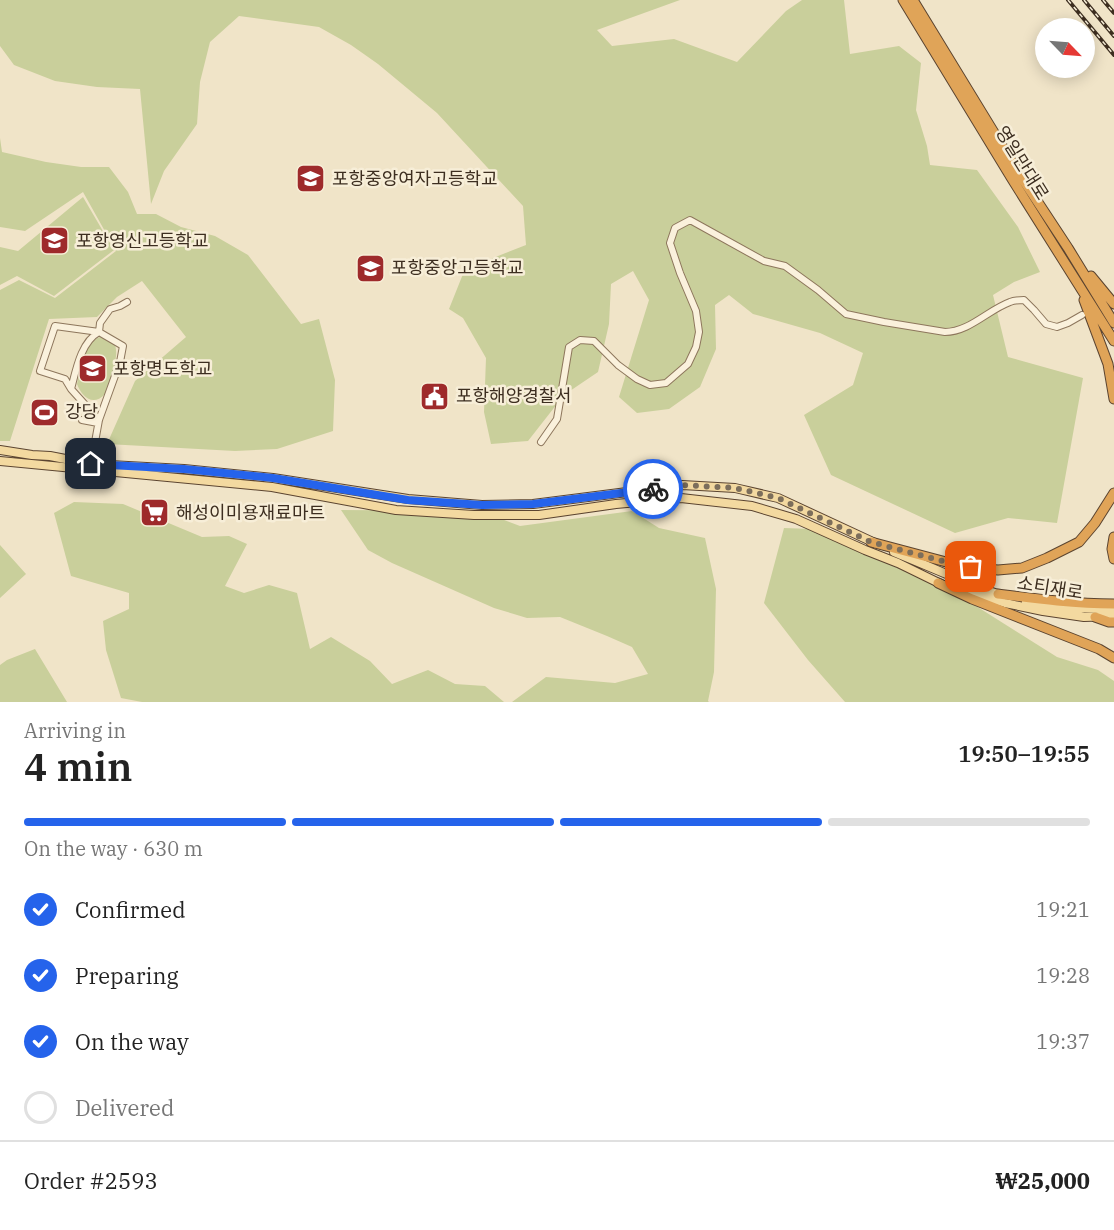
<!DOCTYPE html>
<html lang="en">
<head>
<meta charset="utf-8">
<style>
	body { margin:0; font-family:"IBM Plex Serif","Noto Sans KR",serif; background:#f6f6f6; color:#222; height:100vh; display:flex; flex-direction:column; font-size:22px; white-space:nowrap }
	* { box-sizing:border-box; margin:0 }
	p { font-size:20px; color:#767676 }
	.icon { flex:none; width:33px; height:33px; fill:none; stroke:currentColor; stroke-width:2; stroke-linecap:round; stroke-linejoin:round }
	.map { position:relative; height:702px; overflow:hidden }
	.sheet { display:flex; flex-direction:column; background:#fff; flex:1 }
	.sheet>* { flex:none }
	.needle { width:39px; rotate:115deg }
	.tools { position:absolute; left:1035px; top:18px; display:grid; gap:12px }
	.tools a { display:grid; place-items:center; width:60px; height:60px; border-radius:50%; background:#fff; box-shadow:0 3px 15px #0003; font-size:30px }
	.pin { position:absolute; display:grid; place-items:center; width:51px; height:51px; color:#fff; margin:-26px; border-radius:12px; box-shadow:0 3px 9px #0006 }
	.courier { position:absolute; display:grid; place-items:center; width:60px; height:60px; margin:-30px; border:4px solid #2563eb; border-radius:50%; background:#fff; color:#222; box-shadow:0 2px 8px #0007 }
	.overview em { font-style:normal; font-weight:600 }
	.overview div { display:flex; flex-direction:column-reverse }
	.overview { display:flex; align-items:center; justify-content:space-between; height:102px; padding:0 24px }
	h1 { font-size:39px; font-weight:600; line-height:45px }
	.bar { display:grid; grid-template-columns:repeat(4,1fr); gap:9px 6px; align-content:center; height:72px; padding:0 24px }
	.bar i { height:8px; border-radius:4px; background:#e0e0e0 }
	.bar .active { background:#2563eb }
	.bar p { grid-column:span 4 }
	.line { display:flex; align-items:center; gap:15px; padding:0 24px; border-top:2px solid #e0e0e0 }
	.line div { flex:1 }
	ol { padding:0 24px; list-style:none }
	li { display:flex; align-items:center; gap:18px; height:66px }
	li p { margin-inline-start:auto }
	li .icon { padding:6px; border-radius:50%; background:#2563eb; color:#fff; stroke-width:4 }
	li:last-child { color:#767676 }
	li i { width:33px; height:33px; border:3px solid #e0e0e0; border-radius:50% }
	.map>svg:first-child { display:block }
	.green { fill:#c9cf9b }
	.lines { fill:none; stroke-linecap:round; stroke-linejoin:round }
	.minor-casing { stroke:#8d765c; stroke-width:8 }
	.major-casing { stroke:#5b4430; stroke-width:10 }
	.highway-casing { stroke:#5b4430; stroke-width:11 }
	.minor { stroke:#faf1dc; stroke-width:6 }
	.major { stroke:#f3d9a0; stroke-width:8 }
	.highway { stroke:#e0a458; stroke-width:9 }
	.rail-casing { stroke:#3d2e20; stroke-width:4 }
	.rail { stroke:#f7eed8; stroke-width:1.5; stroke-dasharray:4.5; stroke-linecap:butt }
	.done { stroke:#7c6e5b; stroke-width:6; stroke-dasharray:0 10.8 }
	.route { stroke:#2563eb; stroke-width:8 }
	.labels { text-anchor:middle; stroke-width:5; stroke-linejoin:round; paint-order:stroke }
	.street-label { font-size:18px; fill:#3d2e20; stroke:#f7eed8 }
	.poi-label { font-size:18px; fill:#3d2e20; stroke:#f7eed8; text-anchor:start }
</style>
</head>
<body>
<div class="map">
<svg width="1114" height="702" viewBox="0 0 1114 702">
	<rect width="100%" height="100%" fill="#f0e4c8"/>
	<path class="green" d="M 0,0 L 680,0 L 597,30 L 612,46 L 674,39 L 737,62 L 786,11 L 802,0 L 844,0 L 850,54 L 899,46 L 921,63 L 916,110 L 927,146 L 930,165 L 977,170 L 1018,227 L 1040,272 L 1014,282 L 993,295 L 1008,357 L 1083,378 L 1057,523 L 1008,518 L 955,533 L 831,475 L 804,415 L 853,385 L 863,353 L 820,333 L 753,314 L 729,295 L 715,305 L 716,349 L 700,387 L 669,409 L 637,413 L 619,397 L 649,300 L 633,271 L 611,284 L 609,324 L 598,372 L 564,395 L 528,441 L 491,444 L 484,412 L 486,358 L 463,318 L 449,309 L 465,269 L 526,245 L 523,206 L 437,113 L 378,64 L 351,45 L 319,27 L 239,16 L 210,42 L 200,82 L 197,124 L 164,171 L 151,204 L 140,89 L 97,87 L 55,81 L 14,65 L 0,46 Z
		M 0,138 L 2,152 L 46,162 L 81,167 L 109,167 L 128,192 L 137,214 L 156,214 L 181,227 L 215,236 L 248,255 L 301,324 L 319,319 L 335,380 L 333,431 L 277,449 L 235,451 L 107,444 L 135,381 L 186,337 L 142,281 L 117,297 L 97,317 L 49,319 L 10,441 L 0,441 L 0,290 L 19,280 L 55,298 L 116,251 L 83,192 L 25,231 L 0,227 Z
		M 83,197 L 114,250 L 54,296 L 17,276 L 0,285 L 0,247 L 18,251 Z
		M 100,337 C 130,335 110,379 105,394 C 93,407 82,397 77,384 C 81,368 83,343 100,337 Z
		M 74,502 L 123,504 L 202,537 L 229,536 L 247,544 L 225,586 L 244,593 L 269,585 L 297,593 L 310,649 L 331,637 L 370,661 L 392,684 L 428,670 L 455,684 L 485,686 L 504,702 L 142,702 L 121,698 L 106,650 L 103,621 L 129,609 L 129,593 L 71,576 L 54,513 Z
		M 341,510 L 481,511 L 520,526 L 632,511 L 659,528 L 705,538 L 716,589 L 714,672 L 708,701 L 709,702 L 512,702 L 546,677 L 615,683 L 648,674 L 632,647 L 607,636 L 560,617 L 527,618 L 494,608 L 392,563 L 368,550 Z
		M 784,528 L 812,529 L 909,567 L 957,594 L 1057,657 L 1098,670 L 1114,681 L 1114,702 L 845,702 L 808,660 L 764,603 Z
		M 0,545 L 26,574 L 0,598 Z
		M 35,649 L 67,702 L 0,702 L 0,665 L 7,660 Z"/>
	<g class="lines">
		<defs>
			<path id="minor" d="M 71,389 L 65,379 L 40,371 L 55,326 L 99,332 L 100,323 L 110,309 L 120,306 L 127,302
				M 82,420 L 98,423
				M 541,442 L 557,419 L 569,347 L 580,340 L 594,341 L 618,365 L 637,379 L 650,385 L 666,383 L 688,364 L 696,347 L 699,332 L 696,311 L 680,273 L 670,243 L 675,228 L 690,220 L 764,261 L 785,266 L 818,290 L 846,314 L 884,322 L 945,332 C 969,332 988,310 1010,302 C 1014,300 1019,300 1024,300 L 1034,310 L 1046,324 L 1057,327 L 1068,323 L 1082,315
				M 91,464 L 99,420 L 120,362 L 123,346 L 99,332 C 81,342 76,370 71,389 L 99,420"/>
			<path id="major" d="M 0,450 L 32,455 L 50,456 L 91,464 L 184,469 L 273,478 L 408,499 L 482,505 L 533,504 L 682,485 L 735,488 L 778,498 L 875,543
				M 0,461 L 272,487 L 396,510 L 474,515 L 539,515 L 616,504 L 681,498 L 752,506 L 796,519 L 865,550 L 898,563 L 943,585
				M 894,552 L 975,586 L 1003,596
				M 958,589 L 1005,603 L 1043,611 L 1084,617 L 1114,616
				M 1026,601 C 1055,607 1085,610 1114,608"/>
			<path id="highway" d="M 903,0 L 1012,179 L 1114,341
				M 913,0 L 1018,172 L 1068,248 L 1114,323
				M 1091,276 L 1114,304
				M 1084,300 L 1108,364 L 1114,399
				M 1114,537 L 1112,549 L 1114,559
				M 871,542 L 965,567 L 998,570 L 1022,568 L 1047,558 L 1079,542 L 1095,523 L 1114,493
				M 938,583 L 972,599 L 1099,649 L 1114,658
				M 998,594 C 1037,599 1075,604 1114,604
				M 1095,617 L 1109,622 L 1114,622"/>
		</defs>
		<use href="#minor" class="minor-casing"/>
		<use href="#major" class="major-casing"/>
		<use href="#highway" class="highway-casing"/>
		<use href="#minor" class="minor"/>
		<use href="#major" class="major"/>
		<use href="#highway" class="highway"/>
		<defs>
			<path id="rail" d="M 1068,0 L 1114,55
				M 1084,0 L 1114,36
				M 1103,0 L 1114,13"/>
		</defs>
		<use href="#rail" class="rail-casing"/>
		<use href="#rail" class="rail"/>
	</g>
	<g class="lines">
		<path class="done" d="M 653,489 L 682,485 L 735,488 L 778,498 L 871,542 L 965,567 L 971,567"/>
		<path class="route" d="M 91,464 L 184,469 L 273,478 L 408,500 L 482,505 L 533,504 L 653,489"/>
	</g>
	<defs>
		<symbol id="school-square" viewBox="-11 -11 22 22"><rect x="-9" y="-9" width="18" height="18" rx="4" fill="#9e2a2b" stroke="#f7eed8"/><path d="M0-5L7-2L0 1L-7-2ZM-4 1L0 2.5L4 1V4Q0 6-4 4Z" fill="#fff"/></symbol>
		<symbol id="civic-square" viewBox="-11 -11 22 22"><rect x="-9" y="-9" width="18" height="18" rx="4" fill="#9e2a2b" stroke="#f7eed8"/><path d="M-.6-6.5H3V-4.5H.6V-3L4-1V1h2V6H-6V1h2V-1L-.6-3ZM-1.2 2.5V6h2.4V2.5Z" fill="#fff"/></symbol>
		<symbol id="stadium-square" viewBox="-11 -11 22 22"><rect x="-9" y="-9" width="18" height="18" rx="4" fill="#9e2a2b" stroke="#f7eed8"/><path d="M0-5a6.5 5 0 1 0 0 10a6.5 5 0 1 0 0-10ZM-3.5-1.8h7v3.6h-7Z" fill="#fff"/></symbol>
		<symbol id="supermarket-square" viewBox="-11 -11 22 22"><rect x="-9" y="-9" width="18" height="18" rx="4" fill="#9e2a2b" stroke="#f7eed8"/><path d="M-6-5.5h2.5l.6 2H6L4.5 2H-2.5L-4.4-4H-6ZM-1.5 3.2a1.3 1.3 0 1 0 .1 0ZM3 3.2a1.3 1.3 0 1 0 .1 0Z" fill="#fff"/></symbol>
	</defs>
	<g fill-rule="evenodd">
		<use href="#school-square" x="294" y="162" width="33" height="33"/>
		<use href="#school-square" x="38" y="224" width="33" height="33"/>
		<use href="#school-square" x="354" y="252" width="33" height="33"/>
		<use href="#school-square" x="76" y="352" width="33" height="33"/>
		<use href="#civic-square" x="418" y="380" width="33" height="33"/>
		<use href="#stadium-square" x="28" y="396" width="33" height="33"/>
		<use href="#supermarket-square" x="138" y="496" width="33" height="33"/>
	</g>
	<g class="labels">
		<g class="street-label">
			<text transform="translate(1022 163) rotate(58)" y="6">영일만대로</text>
			<text transform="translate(1050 588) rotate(9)" y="6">소티재로</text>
		</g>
		<g class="poi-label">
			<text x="332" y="185">포항중앙여자고등학교</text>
			<text x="76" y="247">포항영신고등학교</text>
			<text x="391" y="274">포항중앙고등학교</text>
			<text x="113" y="375">포항명도학교</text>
			<text x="456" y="402">포항해양경찰서</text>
			<text x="65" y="418">강당</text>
			<text x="176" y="519">해성이미용재료마트</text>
		</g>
	</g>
</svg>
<div class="tools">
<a><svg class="needle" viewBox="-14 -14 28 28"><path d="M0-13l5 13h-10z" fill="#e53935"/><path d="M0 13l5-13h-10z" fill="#767676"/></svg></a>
</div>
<div class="pin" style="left:971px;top:567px;background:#ea580c"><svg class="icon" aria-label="bag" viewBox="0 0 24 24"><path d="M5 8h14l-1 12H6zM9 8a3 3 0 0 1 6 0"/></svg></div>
<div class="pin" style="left:91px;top:464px;background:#1f2937"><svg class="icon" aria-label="home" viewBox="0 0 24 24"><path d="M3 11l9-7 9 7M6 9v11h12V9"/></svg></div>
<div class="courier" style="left:653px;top:489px"><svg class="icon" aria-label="bike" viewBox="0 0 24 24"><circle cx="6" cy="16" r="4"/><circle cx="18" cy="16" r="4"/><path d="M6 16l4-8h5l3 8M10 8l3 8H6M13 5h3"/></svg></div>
</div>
<section class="sheet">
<div class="overview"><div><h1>4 min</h1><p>Arriving in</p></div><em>19:50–19:55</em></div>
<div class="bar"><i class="active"></i><i class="active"></i><i class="active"></i><i></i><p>On the way · 630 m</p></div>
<ol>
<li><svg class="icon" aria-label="check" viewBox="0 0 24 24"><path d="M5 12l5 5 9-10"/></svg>Confirmed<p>19:21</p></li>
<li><svg class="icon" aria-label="check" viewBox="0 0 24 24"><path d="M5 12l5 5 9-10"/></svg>Preparing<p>19:28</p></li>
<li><svg class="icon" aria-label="check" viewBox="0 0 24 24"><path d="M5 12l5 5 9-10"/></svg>On the way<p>19:37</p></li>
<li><i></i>Delivered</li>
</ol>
<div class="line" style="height:78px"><div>Order #2593</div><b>₩25,000</b></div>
</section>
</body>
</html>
